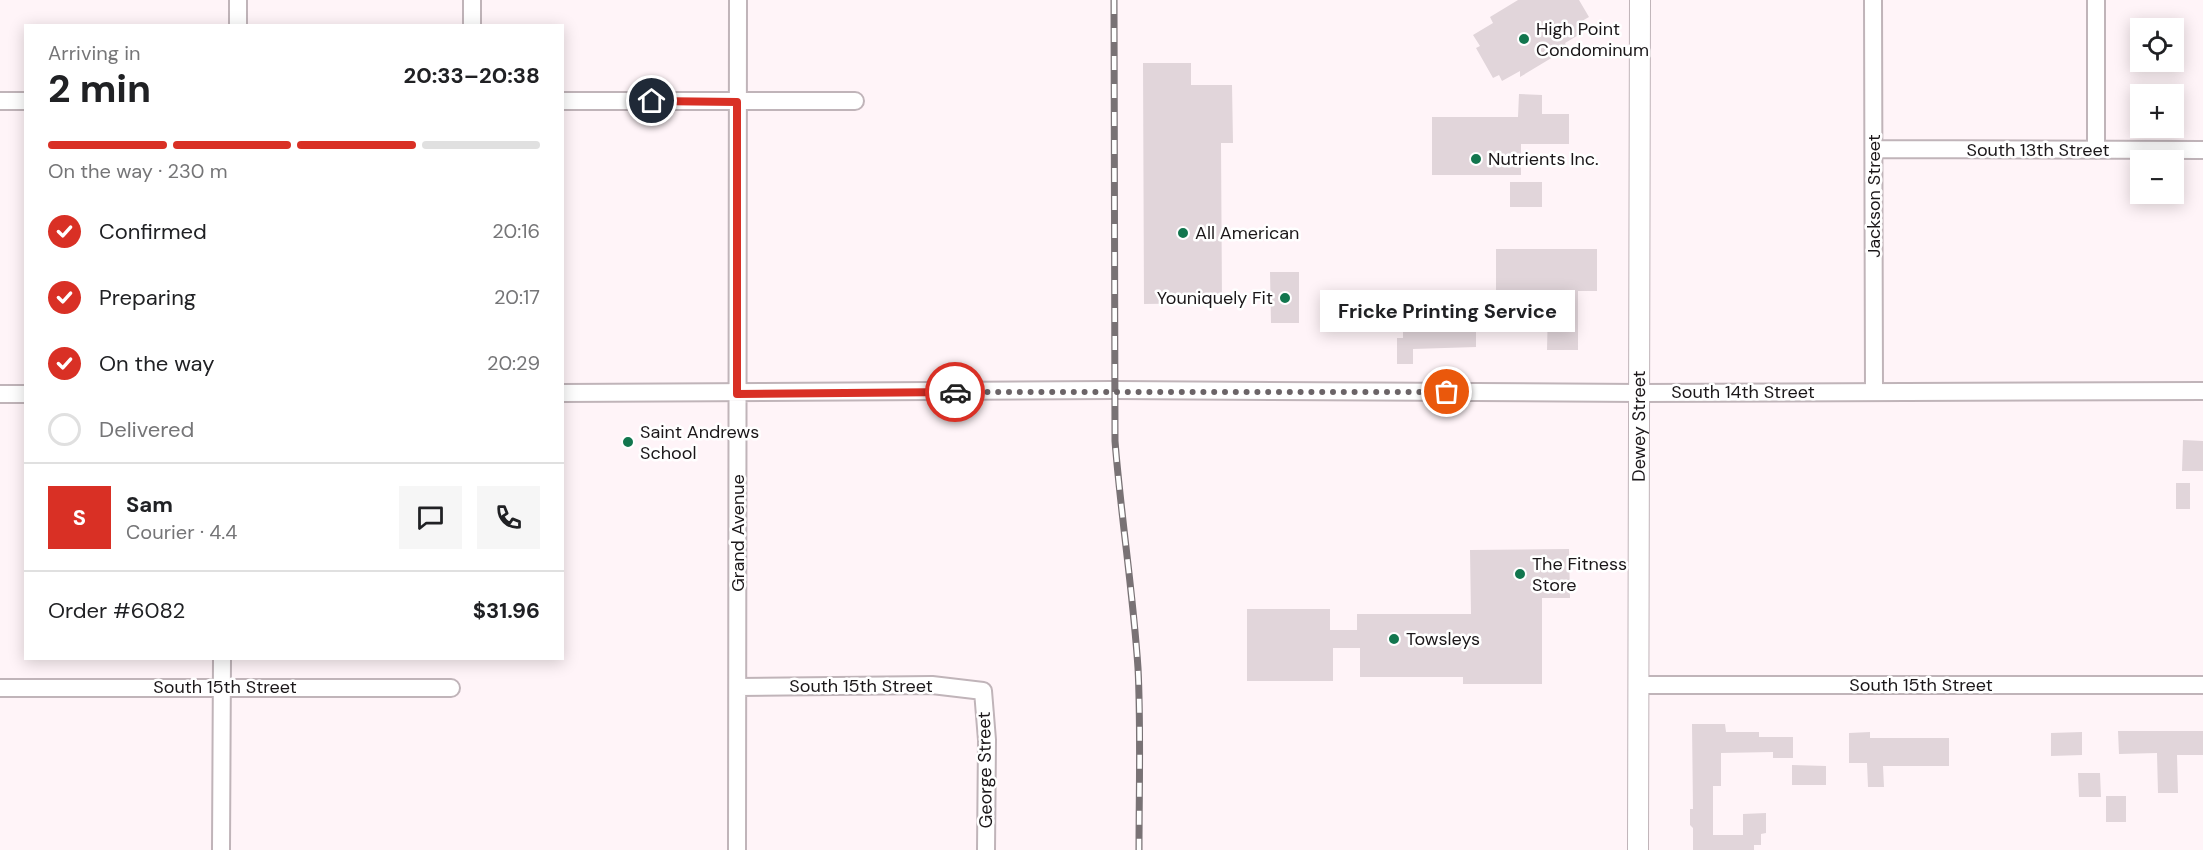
<!DOCTYPE html>
<html lang="en">
<head>
<meta charset="utf-8">
<style>
	body { margin:0; font-family:"DM Sans",sans-serif; background:#f6f6f6; color:#202124; height:100vh; display:flex; flex-direction:column; font-size:22px; white-space:nowrap }
	* { box-sizing:border-box; margin:0 }
	p { font-size:20px; color:#757577 }
	.icon { flex:none; width:33px; height:33px; fill:none; stroke:currentColor; stroke-width:2; stroke-linecap:round; stroke-linejoin:round }
	.map { position:relative; flex:1; overflow:hidden }
	.side { position:absolute; left:24px; top:24px; width:540px; height:636px; display:flex; flex-direction:column; background:#fff; border-radius:0px; box-shadow:0 3px 15px #0003 }
	.side>* { flex:none }
	.controls { position:absolute; left:2130px; top:18px; display:grid; gap:12px }
	.controls a { display:grid; place-items:center; width:54px; height:54px; border-radius:0px; background:#fff; box-shadow:0 3px 15px #0003; font-size:30px }
	.pin { position:absolute; display:grid; place-items:center; width:51px; height:51px; color:#fff; margin:-26px; border:3px solid #fff; border-radius:50%; box-shadow:0 2px 6px #0007 }
	.courier { position:absolute; display:grid; place-items:center; width:60px; height:60px; margin:-30px; border:4px solid #d93025; border-radius:50%; background:#fff; color:#222; box-shadow:0 2px 8px #0007 }
	.bubble { position:absolute; height:42px; border-radius:0px; background:#fff; box-shadow:0 3px 15px #0003; font-size:20px; font-weight:700; line-height:42px; text-align:center }
	.head em { font-style:normal; font-weight:700 }
	.head div { display:flex; flex-direction:column-reverse }
	.head { display:flex; align-items:center; justify-content:space-between; height:102px; padding:0 24px }
	h1 { font-size:39px; font-weight:700; line-height:45px }
	.bar { display:grid; grid-template-columns:repeat(4,1fr); gap:9px 6px; align-content:center; height:72px; padding:0 24px }
	.bar i { height:8px; border-radius:4px; background:#e0e0e0 }
	.bar .current { background:#d93025 }
	.bar p { grid-column:span 4 }
	.line { display:flex; align-items:center; gap:15px; padding:0 24px; border-top:2px solid #e0e0e0 }
	.line div { flex:1 }
	.round { display:grid; place-items:center; flex:none; width:63px; height:63px; border-radius:0px; background:#f6f6f6 }
	ol { padding:0 24px; list-style:none }
	li { display:flex; align-items:center; gap:18px; height:66px }
	li p { margin-inline-start:auto }
	li .icon { padding:6px; border-radius:50%; background:#d93025; color:#fff; stroke-width:4 }
	li:last-child { color:#757577 }
	li i { width:33px; height:33px; border:3px solid #e0e0e0; border-radius:50% }
	.map>svg:first-child { display:block }
	.building { fill:#e1d5da }
	.lines { fill:none; stroke-linecap:round; stroke-linejoin:round }
	.minor-casing { stroke:#c0b4b9; stroke-width:20 }
	.tertiary-casing { stroke:#c0b4b9; stroke-width:22 }
	.minor { stroke:#fff; stroke-width:16 }
	.tertiary { stroke:#fff; stroke-width:20 }
	.rail-casing { stroke:#797275; stroke-width:7 }
	.rail { stroke:#fff; stroke-width:4.5; stroke-dasharray:14; stroke-linecap:butt }
	.done { stroke:#6b6467; stroke-width:6; stroke-dasharray:0 10.8 }
	.route { stroke:#d93025; stroke-width:8 }
	.poi-dot { fill:#12764e; stroke:#fff; stroke-width:2 }
	.labels { text-anchor:middle; stroke-width:5; stroke-linejoin:round; paint-order:stroke }
	.poi-label { font-size:18px; fill:#1b1719; stroke:#fff; text-anchor:start }
	.street-label { font-size:18px; fill:#1b1719; stroke:#fff }
</style>
</head>
<body>
<div class="map">
<svg width="2203" height="850" viewBox="0 0 2203 850">
	<rect width="100%" height="100%" fill="#fff4f8"/>
	<path class="building" d="M 1518,0 L 1579,0 L 1589,17 L 1582,21 L 1587,30 L 1565,43 L 1568,48 L 1520,77 L 1520,71 L 1502,81 L 1499,75 L 1493,78 L 1476,48 L 1480,46 L 1473,35 L 1493,23 L 1490,17 Z
		M 1143,63 L 1191,63 L 1191,85 L 1232,85 L 1233,143 L 1221,143 L 1222,303 L 1144,304 Z
		M 1519,94 L 1542,95 L 1542,114 L 1569,114 L 1569,144 L 1521,144 L 1521,175 L 1432,175 L 1432,117 L 1518,117 Z
		M 1510,182 L 1542,182 L 1542,207 L 1510,207 Z
		M 1496,249 L 1597,249 L 1597,291 L 1578,291 L 1578,350 L 1547,350 L 1548,308 L 1496,308 Z
		M 1270,272 L 1299,272 L 1299,323 L 1271,323 Z
		M 1456,304 L 1476,304 L 1476,347 L 1413,349 L 1413,364 L 1397,364 L 1397,338 L 1403,338 L 1403,325 L 1437,326 L 1437,317 L 1456,317 Z
		M 2183,440 L 2203,441 L 2203,471 L 2182,471 Z
		M 2176,483 L 2190,483 L 2190,509 L 2176,509 Z
		M 1569,549 L 1570,598 L 1542,598 L 1542,684 L 1463,684 L 1463,677 L 1360,677 L 1360,648 L 1333,648 L 1333,681 L 1247,681 L 1247,609 L 1330,609 L 1330,630 L 1357,630 L 1357,614 L 1471,614 L 1470,550 Z
		M 1692,724 L 1725,724 L 1726,732 L 1759,732 L 1759,737 L 1793,737 L 1793,758 L 1773,758 L 1773,752 L 1721,753 L 1721,786 L 1713,786 L 1713,835 L 1743,835 L 1743,814 L 1766,813 L 1766,833 L 1761,834 L 1761,845 L 1754,845 L 1754,850 L 1693,850 L 1693,828 L 1690,825 L 1690,809 L 1693,809 Z
		M 2118,731 L 2203,731 L 2203,755 L 2177,755 L 2178,793 L 2158,793 L 2157,753 L 2119,754 Z
		M 1870,732 L 1870,738 L 1949,738 L 1949,766 L 1883,766 L 1884,787 L 1868,787 L 1867,763 L 1849,763 L 1849,733 Z
		M 2082,732 L 2082,755 L 2051,756 L 2051,733 Z
		M 1792,765 L 1826,766 L 1826,785 L 1792,785 Z
		M 2078,773 L 2100,773 L 2101,797 L 2079,797 Z
		M 2106,796 L 2126,796 L 2126,822 L 2106,822 Z"/>
	<g class="lines">
		<defs>
			<path id="minor" d="M 238,0 L 238,26
				M 472,0 L 472,26
				M 1873,0 L 1874,391
				M 2096,0 L 2096,150
				M 0,101 L 26,101
				M 562,101 L 855,101
				M 1874,149 L 2203,150
				M 562,393 L 1114,390 L 1640,393 L 2203,391
				M 0,394 L 26,394
				M 1640,685 L 2203,685
				M 738,687 L 932,685 L 983,691 L 987,740 L 986,850
				M 0,688 L 451,688
				M 221,850 L 222,658
				M 737,850 L 738,0"/>
			<g id="tertiary">
				<path id="s1" d="M 1638,850 L 1640,0"/>
			</g>
		</defs>
		<use href="#minor" class="minor-casing"/>
		<use href="#tertiary" class="tertiary-casing"/>
		<use href="#minor" class="minor"/>
		<use href="#tertiary" class="tertiary"/>
		<defs>
			<path id="rail" d="M 1114,0 L 1115,441 C 1121,517 1133,592 1138,668 C 1141,728 1139,789 1139,850"/>
		</defs>
		<use href="#rail" class="rail-casing"/>
		<use href="#rail" class="rail"/>
	</g>
	<g class="lines">
		<path class="done" d="M 955,392 L 1447,392"/>
		<path class="route" d="M 652,101 L 737,102 L 737,394 L 955,392"/>
	</g>
	<g class="poi-dot">
		<circle cx="1524" cy="39" r="6"/>
		<circle cx="1476" cy="159" r="6"/>
		<circle cx="1183" cy="233" r="6"/>
		<circle cx="1285" cy="298" r="6"/>
		<circle cx="628" cy="442" r="6"/>
		<circle cx="1520" cy="574" r="6"/>
		<circle cx="1394" cy="639" r="6"/>
	</g>
	<g class="labels">
		<g class="poi-label">
			<text x="1536" y="35">High Point<tspan x="1536" dy="21">Condominum</tspan></text>
			<text x="1488" y="165">Nutrients Inc.</text>
			<text x="1195" y="239">All American</text>
			<text x="1273" y="304" text-anchor="end">Youniquely Fit</text>
			<text x="640" y="438">Saint Andrews<tspan x="640" dy="21">School</tspan></text>
			<text x="1532" y="570">The Fitness<tspan x="1532" dy="21">Store</tspan></text>
			<text x="1406" y="645">Towsleys</text>
		</g>
		<g class="street-label">
			<text x="2038" y="156">South 13th Street</text>
			<text transform="translate(1874 196) rotate(-90)" y="6">Jackson Street</text>
			<text x="1743" y="398">South 14th Street</text>
			<text dy="6" stroke="none"><textPath href="#s1" startOffset="424">Dewey Street</textPath></text>
			<text transform="translate(738 533) rotate(-90)" y="6">Grand Avenue</text>
			<text x="1921" y="691">South 15th Street</text>
			<text x="861" y="692">South 15th Street</text>
			<text x="225" y="693">South 15th Street</text>
			<text transform="translate(985 770) rotate(-91)" y="6">George Street</text>
		</g>
	</g>
</svg>
<div class="controls">
<a><svg class="icon" aria-label="locate" viewBox="0 0 24 24"><circle cx="12" cy="12" r="6"/><path d="M12 2v4M12 18v4M2 12h4M18 12h4"/></svg></a>
<a>+</a>
<a>−</a>
</div>
<div class="pin" style="left:1447px;top:392px;background:#ea580c"><svg class="icon" aria-label="bag" viewBox="0 0 24 24"><path d="M5 8h14l-1 12H6zM9 8a3 3 0 0 1 6 0"/></svg></div>
<div class="pin" style="left:652px;top:101px;background:#1f2937"><svg class="icon" aria-label="home" viewBox="0 0 24 24"><path d="M3 11l9-7 9 7M6 9v11h12V9"/></svg></div>
<div class="courier" style="left:955px;top:392px"><svg class="icon" aria-label="car" viewBox="0 0 24 24"><path d="M5 17H2v-5l4-1 3-4h7l3 4 3 1v5h-3M9 17h6M6 11h13"/><circle cx="7" cy="17" r="2"/><circle cx="17" cy="17" r="2"/></svg></div>
<div class="bubble" style="left:1320px;top:290px;width:255px">Fricke Printing Service</div>
<section class="side">
<div class="head"><div><h1>2 min</h1><p>Arriving in</p></div><em>20:33–20:38</em></div>
<div class="bar"><i class="current"></i><i class="current"></i><i class="current"></i><i></i><p>On the way · 230 m</p></div>
<ol>
<li><svg class="icon" aria-label="check" viewBox="0 0 24 24"><path d="M5 12l5 5 9-10"/></svg>Confirmed<p>20:16</p></li>
<li><svg class="icon" aria-label="check" viewBox="0 0 24 24"><path d="M5 12l5 5 9-10"/></svg>Preparing<p>20:17</p></li>
<li><svg class="icon" aria-label="check" viewBox="0 0 24 24"><path d="M5 12l5 5 9-10"/></svg>On the way<p>20:29</p></li>
<li><i></i>Delivered</li>
</ol>
<div class="line" style="height:108px"><b class="round" style="background:#d93025;color:#fff">S</b><div><b>Sam</b><p>Courier · 4.4</p></div><a class="round"><svg class="icon" aria-label="chat" viewBox="0 0 24 24"><path d="M4 5h16v11H9l-5 4z"/></svg></a><a class="round"><svg class="icon" aria-label="phone" viewBox="0 0 24 24"><path d="M5 4h4l2 5-3 2q2 4 5 5l2-3 5 2v4C11 20 4 13 5 4z"/></svg></a></div>
<div class="line" style="height:78px"><div>Order #6082</div><b>$31.96</b></div>
</section>
</div>
</body>
</html>
